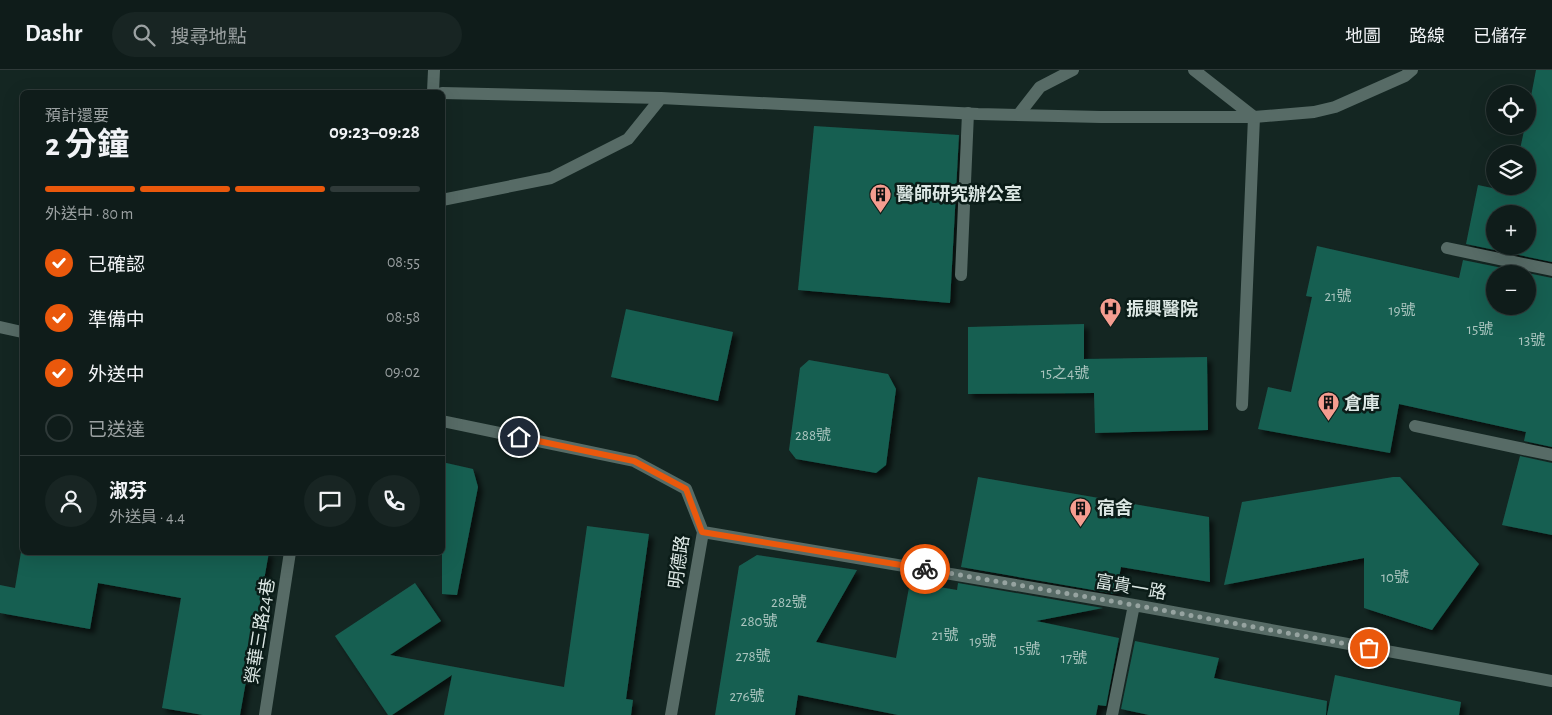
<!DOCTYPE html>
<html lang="zh-TW">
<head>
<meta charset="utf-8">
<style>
	body { margin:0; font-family:"Alegreya Sans","Noto Sans TC",sans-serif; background:#182523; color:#f1f3f6; height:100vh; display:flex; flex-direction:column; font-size:19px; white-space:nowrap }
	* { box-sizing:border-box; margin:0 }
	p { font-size:16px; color:#9ba1a2 }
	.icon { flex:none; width:28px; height:28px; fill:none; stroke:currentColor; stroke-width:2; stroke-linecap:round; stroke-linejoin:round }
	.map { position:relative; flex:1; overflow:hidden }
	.side { position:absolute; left:20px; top:20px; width:425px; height:465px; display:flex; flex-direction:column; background:#0f1c1a; border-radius:8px; box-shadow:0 5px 20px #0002,0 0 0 1px #2f3a39 }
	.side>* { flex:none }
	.fabs { position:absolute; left:1486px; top:15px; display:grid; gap:10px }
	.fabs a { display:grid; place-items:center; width:50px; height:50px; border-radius:50%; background:#0f1c1a; box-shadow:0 5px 20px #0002,0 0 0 1px #2f3a39; font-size:25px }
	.pin { position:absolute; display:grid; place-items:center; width:42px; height:42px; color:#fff; margin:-21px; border:2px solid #fff; border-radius:50%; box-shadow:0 1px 5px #0007 }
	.courier { position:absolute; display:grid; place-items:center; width:50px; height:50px; margin:-25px; border:4px solid #ea580c; border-radius:50%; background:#fff; color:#222; box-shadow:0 1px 6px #0007 }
	.summary em { font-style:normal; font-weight:700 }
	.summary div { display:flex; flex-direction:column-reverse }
	.summary { display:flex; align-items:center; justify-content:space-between; height:85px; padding:0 25px }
	h1 { font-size:32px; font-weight:700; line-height:38px }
	.bar { display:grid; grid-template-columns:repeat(4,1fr); gap:8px 5px; align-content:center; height:60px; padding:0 25px }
	.bar i { height:6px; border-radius:4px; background:#2f3a39 }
	.bar .on { background:#ea580c }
	.bar p { grid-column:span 4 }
	.line { display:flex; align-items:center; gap:12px; padding:0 25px; border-top:1px solid #2f3a39 }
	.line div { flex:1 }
	.round { display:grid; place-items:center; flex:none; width:52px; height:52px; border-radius:26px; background:#182523 }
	ol { padding:0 25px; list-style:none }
	li { display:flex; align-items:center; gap:15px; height:55px }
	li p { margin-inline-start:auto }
	li .icon { padding:5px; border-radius:50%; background:#ea580c; color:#fff; stroke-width:4 }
	li:last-child { color:#9ba1a2 }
	li i { width:28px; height:28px; border:2px solid #2f3a39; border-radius:50% }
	header { display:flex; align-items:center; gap:30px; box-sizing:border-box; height:70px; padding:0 25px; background:#0f1c1a; border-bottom:1px solid #2f3a39 }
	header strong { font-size:24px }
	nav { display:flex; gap:28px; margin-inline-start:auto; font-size:18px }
	.search { width:350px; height:45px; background:#182523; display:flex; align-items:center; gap:12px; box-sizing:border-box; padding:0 18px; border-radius:28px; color:#9ba1a2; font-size:19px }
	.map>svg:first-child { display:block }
	.building { fill:#195e51; fill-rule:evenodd; filter:url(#shadow) }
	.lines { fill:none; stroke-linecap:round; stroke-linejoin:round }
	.lane { stroke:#576b66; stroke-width:12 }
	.street { stroke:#576b66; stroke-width:12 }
	.done { stroke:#96a3a0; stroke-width:5; stroke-dasharray:0 9 }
	.route { stroke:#ea580c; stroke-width:6 }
	.labels { text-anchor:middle; stroke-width:5; stroke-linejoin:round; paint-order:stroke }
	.number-label { font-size:15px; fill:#abc5bf }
	.poi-label { font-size:18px; font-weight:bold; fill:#dce7e4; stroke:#0b1c18; text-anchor:start }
	.street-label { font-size:18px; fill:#dce7e4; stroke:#0b1c18 }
</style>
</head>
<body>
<header>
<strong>Dashr</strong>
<div class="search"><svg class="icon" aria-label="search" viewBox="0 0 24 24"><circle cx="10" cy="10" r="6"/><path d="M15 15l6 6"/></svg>搜尋地點</div>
<nav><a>地圖</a><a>路線</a><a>已儲存</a></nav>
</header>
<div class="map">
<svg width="1552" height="645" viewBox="0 0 1552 645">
	<defs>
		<filter id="shadow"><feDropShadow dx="4.5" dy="4.5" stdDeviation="2.5" flood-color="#0009"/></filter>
	</defs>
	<rect width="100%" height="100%" fill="#142622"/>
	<path class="building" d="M 1536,0 L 1552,0 L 1552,192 L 1466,174 L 1478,115 L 1511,122 L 1513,116 L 1528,116 L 1528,84 L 1519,84 L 1525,56 L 1528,56 L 1528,42 ZM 1495,144 L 1528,144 L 1528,176 L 1495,176 Z
		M 814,56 L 959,65 L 950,233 L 798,220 Z
		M 1317,176 L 1459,208 L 1463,190 L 1552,208 L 1552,377 L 1524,371 L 1526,362 L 1399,334 L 1390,383 L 1258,359 L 1268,317 L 1291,322 L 1312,227 L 1306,226 ZM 1495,204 L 1528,204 L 1528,236 L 1495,236 Z
		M 626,239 L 733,262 L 718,331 L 611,307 Z
		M 1084,254 L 1084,289 L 1207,287 L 1208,360 L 1095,363 L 1094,323 L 968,324 L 968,257 Z
		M 809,290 L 888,304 L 896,319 L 886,395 L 876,403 L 796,389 L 789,380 L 800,298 Z
		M 1520,386 L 1552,393 L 1552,465 L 1502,455 Z
		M 442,392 L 473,399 L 478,417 L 457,525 L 442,524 Z
		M 978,407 L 1209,447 L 1210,512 L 1121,497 L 1116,524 L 961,497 Z
		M 1393,407 L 1400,407 L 1479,494 L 1432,560 L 1364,538 L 1364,488 L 1224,515 L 1242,432 Z
		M 587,456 L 649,464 L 626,629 L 633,630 L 631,645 L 444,645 L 452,605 L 392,645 L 388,645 L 335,566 L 415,513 L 441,551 L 390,585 L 564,617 Z
		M 21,482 L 269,482 L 240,645 L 203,645 L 162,638 L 181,528 L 98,513 L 90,559 L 0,543 L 0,515 L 15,518 Z
		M 757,485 L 857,500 L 816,572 L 896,588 L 910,512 L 957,520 L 958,513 L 1103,538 L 1036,551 L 1119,568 L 1106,636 L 1098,635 L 1096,645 L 898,645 L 798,625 L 795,645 L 715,645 L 739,496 Z
		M 1135,571 L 1219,588 L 1214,608 L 1327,631 L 1326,645 L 1149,645 L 1121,639 Z
		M 1335,605 L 1461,632 L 1459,645 L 1327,645 Z"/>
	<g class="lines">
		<path class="lane" d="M 1194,0 L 1254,47 L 1242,335
			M 1019,44 L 1040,17 L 1073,0
			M 1447,178 L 1552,200
			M 961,205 L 968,43
			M 1415,356 L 1552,385"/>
		<path class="street" d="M 433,22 L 434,0
			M 442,23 L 661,28 L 978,44 L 1101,47 L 1254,47 L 1314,42 L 1335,37 L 1405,6 L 1412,0
			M 442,130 L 551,108 L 628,69 L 661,28
			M 0,257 L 22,262
			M 442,351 L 634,391 L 686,419 L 703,462 L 671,645
			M 703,462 L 1134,535 L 1552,611
			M 265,645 L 290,482
			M 1112,645 L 1134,535"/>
	</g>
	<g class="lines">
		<path class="done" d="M 925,499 L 1134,535 L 1369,578"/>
		<path class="route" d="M 519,367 L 634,391 L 686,419 L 702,462 L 925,499"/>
	</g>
	<defs>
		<symbol id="building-pin" viewBox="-11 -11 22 30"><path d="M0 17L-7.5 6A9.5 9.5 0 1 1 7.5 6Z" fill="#f59d90" stroke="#0b1c18"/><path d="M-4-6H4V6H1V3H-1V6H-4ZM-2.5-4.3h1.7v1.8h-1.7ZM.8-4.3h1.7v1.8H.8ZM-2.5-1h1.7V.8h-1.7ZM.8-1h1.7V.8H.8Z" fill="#111"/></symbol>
		<symbol id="hospital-pin" viewBox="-11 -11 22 30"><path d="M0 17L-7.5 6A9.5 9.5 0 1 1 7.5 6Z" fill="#f59d90" stroke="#0b1c18"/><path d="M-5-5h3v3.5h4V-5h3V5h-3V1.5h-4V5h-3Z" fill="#111"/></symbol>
	</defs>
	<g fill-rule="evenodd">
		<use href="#building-pin" x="868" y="112" width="25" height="34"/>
		<use href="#hospital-pin" x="1098" y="226" width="25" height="34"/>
		<use href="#building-pin" x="1316" y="320" width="25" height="34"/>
		<use href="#building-pin" x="1068" y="426" width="25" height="34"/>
	</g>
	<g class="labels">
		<g class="number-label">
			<text x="1338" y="231">21號</text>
			<text x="1402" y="245">19號</text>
			<text x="1480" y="264">15號</text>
			<text x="1532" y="275">13號</text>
			<text x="1065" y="308">15之4號</text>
			<text x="813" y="370">288號</text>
			<text x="1395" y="512">10號</text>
			<text x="789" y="537">282號</text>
			<text x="759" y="556">280號</text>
			<text x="945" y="570">21號</text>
			<text x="983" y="576">19號</text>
			<text x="1027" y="584">15號</text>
			<text x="753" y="591">278號</text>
			<text x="1074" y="593">17號</text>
			<text x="747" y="631">276號</text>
		</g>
		<g class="poi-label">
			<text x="896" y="130">醫師研究辦公室</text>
			<text x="1126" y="245">振興醫院</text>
			<text x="1344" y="339">倉庫</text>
			<text x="1097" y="444">宿舍</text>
		</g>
		<g class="street-label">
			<text transform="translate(679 492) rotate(-82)" y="6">明德路</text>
			<text transform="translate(1131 517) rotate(10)" y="6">富貴一路</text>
			<text transform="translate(260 561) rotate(-81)" y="6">榮華三路24巷</text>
		</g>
	</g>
</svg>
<div class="fabs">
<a><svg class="icon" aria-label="locate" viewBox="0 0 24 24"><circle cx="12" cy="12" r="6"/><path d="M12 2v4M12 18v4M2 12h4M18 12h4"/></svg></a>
<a><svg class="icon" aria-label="layers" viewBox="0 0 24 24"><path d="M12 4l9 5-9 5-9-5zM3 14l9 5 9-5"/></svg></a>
<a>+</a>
<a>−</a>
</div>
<div class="pin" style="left:1369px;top:578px;background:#ea580c"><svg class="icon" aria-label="bag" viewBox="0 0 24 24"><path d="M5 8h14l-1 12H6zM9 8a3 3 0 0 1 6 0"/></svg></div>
<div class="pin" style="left:519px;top:367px;background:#1f2937"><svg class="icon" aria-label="home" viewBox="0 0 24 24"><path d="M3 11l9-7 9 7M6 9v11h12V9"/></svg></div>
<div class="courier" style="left:925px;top:499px"><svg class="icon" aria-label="bike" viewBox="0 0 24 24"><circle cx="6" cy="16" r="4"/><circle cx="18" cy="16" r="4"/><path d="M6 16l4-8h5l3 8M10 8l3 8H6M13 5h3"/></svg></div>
<section class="side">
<div class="summary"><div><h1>2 分鐘</h1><p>預計還要</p></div><em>09:23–09:28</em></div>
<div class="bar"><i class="on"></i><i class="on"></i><i class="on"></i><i></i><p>外送中 · 80 m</p></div>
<ol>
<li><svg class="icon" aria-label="check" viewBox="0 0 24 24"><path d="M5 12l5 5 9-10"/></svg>已確認<p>08:55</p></li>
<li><svg class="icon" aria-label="check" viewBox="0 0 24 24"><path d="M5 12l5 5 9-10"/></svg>準備中<p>08:58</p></li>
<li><svg class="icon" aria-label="check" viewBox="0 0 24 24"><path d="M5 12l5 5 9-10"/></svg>外送中<p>09:02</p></li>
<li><i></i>已送達</li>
</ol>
<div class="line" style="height:90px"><a class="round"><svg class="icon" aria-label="person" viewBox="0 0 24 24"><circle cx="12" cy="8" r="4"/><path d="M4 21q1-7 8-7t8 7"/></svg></a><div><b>淑芬</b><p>外送員 · 4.4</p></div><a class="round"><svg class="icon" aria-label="chat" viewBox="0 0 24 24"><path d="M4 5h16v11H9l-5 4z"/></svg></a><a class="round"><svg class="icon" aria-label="phone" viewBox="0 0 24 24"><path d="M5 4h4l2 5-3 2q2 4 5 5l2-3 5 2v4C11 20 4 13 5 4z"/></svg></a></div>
</section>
</div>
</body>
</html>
